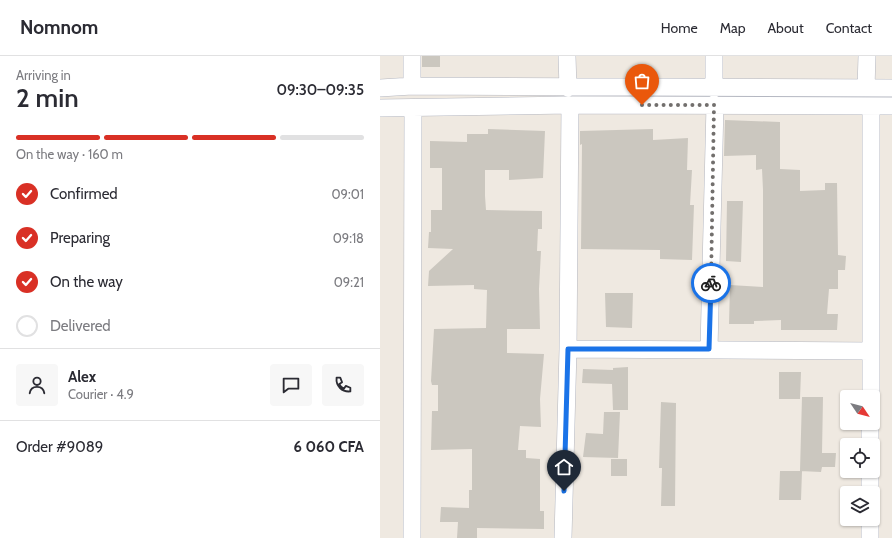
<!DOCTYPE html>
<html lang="en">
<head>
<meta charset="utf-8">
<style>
	body { margin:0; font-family:Cabin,sans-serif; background:#f7f7f7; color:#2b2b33; height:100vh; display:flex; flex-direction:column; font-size:15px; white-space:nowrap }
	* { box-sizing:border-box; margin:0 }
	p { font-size:13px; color:#7c7c81 }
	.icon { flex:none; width:22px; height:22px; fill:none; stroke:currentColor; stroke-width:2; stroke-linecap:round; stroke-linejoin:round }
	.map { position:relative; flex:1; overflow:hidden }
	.sheet { display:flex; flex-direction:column; background:#fff; width:380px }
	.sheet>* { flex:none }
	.needle { width:26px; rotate:125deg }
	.controls { position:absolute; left:460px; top:334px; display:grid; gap:8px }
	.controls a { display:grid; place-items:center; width:40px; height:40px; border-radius:4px; background:#fff; box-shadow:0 1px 3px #0004; font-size:20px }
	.pin { position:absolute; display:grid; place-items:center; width:34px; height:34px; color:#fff; margin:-41px -17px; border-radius:50% 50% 50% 0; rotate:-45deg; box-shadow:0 0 4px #0007 }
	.pin .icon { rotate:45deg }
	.courier { position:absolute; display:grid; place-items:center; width:40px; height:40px; margin:-20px; border:3px solid #1a73e8; border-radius:50%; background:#fff; color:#222; box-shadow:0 1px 5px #0007 }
	.head em { font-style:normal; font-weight:600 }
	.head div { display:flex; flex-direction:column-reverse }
	.head { display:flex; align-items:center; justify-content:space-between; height:68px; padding:0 16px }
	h1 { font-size:26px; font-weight:600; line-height:30px }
	.bar { display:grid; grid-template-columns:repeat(4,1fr); gap:6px 4px; align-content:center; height:48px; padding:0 16px }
	.bar i { height:5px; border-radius:3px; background:#e1e1e2 }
	.bar .active { background:#d93025 }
	.bar p { grid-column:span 4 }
	.line { display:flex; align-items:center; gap:10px; padding:0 16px; border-top:1px solid #e1e1e2 }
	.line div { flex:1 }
	.round { display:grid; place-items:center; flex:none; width:42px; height:42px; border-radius:4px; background:#f7f7f7 }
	ol { padding:0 16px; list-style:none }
	li { display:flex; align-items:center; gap:12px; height:44px }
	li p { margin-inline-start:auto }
	li .icon { padding:4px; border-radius:50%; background:#d93025; color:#fff; stroke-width:4 }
	li:last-child { color:#7c7c81 }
	li i { width:22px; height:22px; border:2px solid #e1e1e2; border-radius:50% }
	header { display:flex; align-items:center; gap:24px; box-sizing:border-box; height:56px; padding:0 20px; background:#fff; border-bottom:1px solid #e1e1e2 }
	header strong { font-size:19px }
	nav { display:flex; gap:22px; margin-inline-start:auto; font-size:14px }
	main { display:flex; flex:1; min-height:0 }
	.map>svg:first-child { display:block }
	.building { fill:#cbc7bf }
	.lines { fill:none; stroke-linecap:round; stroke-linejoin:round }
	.minor-casing { stroke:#b4b7c1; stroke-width:18 }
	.minor { stroke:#fff; stroke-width:17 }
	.done { stroke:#726f6d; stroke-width:4; stroke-dasharray:0 7.2 }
	.route { stroke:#1a73e8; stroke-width:5 }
</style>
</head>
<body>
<header>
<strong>Nomnom</strong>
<nav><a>Home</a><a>Map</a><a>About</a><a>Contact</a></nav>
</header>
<main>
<section class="sheet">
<div class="head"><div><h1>2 min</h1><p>Arriving in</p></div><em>09:30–09:35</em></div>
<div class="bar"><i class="active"></i><i class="active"></i><i class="active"></i><i></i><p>On the way · 160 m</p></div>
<ol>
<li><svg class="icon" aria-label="check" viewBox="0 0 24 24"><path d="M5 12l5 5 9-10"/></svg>Confirmed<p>09:01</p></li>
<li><svg class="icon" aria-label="check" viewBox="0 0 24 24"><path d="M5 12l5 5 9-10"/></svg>Preparing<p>09:18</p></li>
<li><svg class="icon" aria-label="check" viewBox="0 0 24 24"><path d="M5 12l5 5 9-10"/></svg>On the way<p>09:21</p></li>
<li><i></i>Delivered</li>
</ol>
<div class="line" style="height:72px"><a class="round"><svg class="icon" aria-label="person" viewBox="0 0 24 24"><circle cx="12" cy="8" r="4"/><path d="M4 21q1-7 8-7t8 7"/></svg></a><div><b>Alex</b><p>Courier · 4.9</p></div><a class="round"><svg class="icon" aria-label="chat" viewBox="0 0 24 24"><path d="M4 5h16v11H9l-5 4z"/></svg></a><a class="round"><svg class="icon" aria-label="phone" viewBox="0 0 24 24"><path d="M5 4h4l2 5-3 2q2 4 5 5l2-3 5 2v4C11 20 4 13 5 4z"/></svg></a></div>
<div class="line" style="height:52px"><div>Order #9089</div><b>6 060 CFA</b></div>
</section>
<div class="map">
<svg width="512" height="482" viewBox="0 0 512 482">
	<rect width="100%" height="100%" fill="#efe9e1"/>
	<path class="building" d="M 42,0 L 60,0 L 60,11 L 42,11 Z
		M 345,64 L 400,66 L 400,113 L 420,114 L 420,135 L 445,134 L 445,127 L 457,127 L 458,199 L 466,200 L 465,214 L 458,214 L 458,233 L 449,233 L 447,258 L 458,258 L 457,274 L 401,274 L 401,264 L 374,265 L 374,268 L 349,268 L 350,229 L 383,231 L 383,134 L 382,113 L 376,114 L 376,99 L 344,100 Z
		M 108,73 L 165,75 L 163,122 L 129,124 L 129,114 L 105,114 L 105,140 L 106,154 L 162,155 L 162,173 L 158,173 L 157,195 L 161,195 L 159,233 L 160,273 L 127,273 L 127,297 L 164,298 L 160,343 L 161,371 L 140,370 L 138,394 L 146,394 L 146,402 L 160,403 L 160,455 L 164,455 L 164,473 L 97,472 L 97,482 L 77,482 L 78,466 L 60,466 L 61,451 L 89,452 L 89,434 L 92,434 L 92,393 L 51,394 L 52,355 L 58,355 L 58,329 L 52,329 L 51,325 L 54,273 L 106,272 L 107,234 L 94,233 L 94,229 L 48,230 L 49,215 L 73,193 L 48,192 L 49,176 L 51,176 L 51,154 L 62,154 L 62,112 L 50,112 L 50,85 L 87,86 L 87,78 L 108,78 Z
		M 273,73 L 273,84 L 308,82 L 307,114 L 312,114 L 310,149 L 314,149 L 312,204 L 280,203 L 280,194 L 201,193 L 202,88 L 200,89 L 200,75 Z
		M 347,145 L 363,145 L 361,206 L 346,205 Z
		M 225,237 L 253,237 L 252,272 L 226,271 Z
		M 248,311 L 248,354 L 233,354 L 232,328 L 202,327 L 203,313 L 233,314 L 233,312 Z
		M 399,316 L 421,316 L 420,343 L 399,343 Z
		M 422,341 L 443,341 L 442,397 L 456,397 L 455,411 L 442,411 L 441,416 L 420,415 Z
		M 281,346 L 296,347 L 295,450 L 281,450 L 282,412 L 279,412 Z
		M 224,356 L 240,356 L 238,402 L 203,401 L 206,377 L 223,378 Z
		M 231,403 L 247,403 L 247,420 L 231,420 Z
		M 400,415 L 422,415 L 421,444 L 399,444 Z"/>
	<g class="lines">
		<defs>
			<path id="minor" d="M 187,0 L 188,32
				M 334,0 L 334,33
				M 32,30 L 32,0
				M 0,32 L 32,30 L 512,32
				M 486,32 L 487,0
				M 0,52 L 190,49 L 512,50
				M 188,293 L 491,295
				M 329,293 L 335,49
				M 491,341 L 491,50
				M 490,389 L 490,367
				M 490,437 L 490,415
				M 32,482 L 33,52
				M 183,482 L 188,293 L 190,49
				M 490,482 L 490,463"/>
		</defs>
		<use href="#minor" class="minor-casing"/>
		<use href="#minor" class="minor"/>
	</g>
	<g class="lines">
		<path class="done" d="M 262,49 L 334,49 L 331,227"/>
		<path class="route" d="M 184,435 L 188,293 L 329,293 L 331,227"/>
	</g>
</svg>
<div class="controls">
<a><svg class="needle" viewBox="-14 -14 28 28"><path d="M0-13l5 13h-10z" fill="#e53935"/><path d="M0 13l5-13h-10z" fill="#7c7c81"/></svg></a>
<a><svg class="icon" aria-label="locate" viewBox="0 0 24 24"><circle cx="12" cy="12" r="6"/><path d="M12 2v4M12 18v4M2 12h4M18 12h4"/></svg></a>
<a><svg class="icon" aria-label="layers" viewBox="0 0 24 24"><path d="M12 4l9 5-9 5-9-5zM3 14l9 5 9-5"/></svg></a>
</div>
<div class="pin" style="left:262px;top:49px;background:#ea580c"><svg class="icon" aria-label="bag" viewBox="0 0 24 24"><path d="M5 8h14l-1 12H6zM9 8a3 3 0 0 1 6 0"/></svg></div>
<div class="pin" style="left:184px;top:435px;background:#1f2937"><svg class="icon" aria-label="home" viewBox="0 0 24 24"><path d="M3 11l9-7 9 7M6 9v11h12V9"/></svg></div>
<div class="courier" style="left:331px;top:227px"><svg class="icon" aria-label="bike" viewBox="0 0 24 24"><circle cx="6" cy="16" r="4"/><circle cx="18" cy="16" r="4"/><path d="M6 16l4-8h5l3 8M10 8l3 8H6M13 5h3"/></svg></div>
</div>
</main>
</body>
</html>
